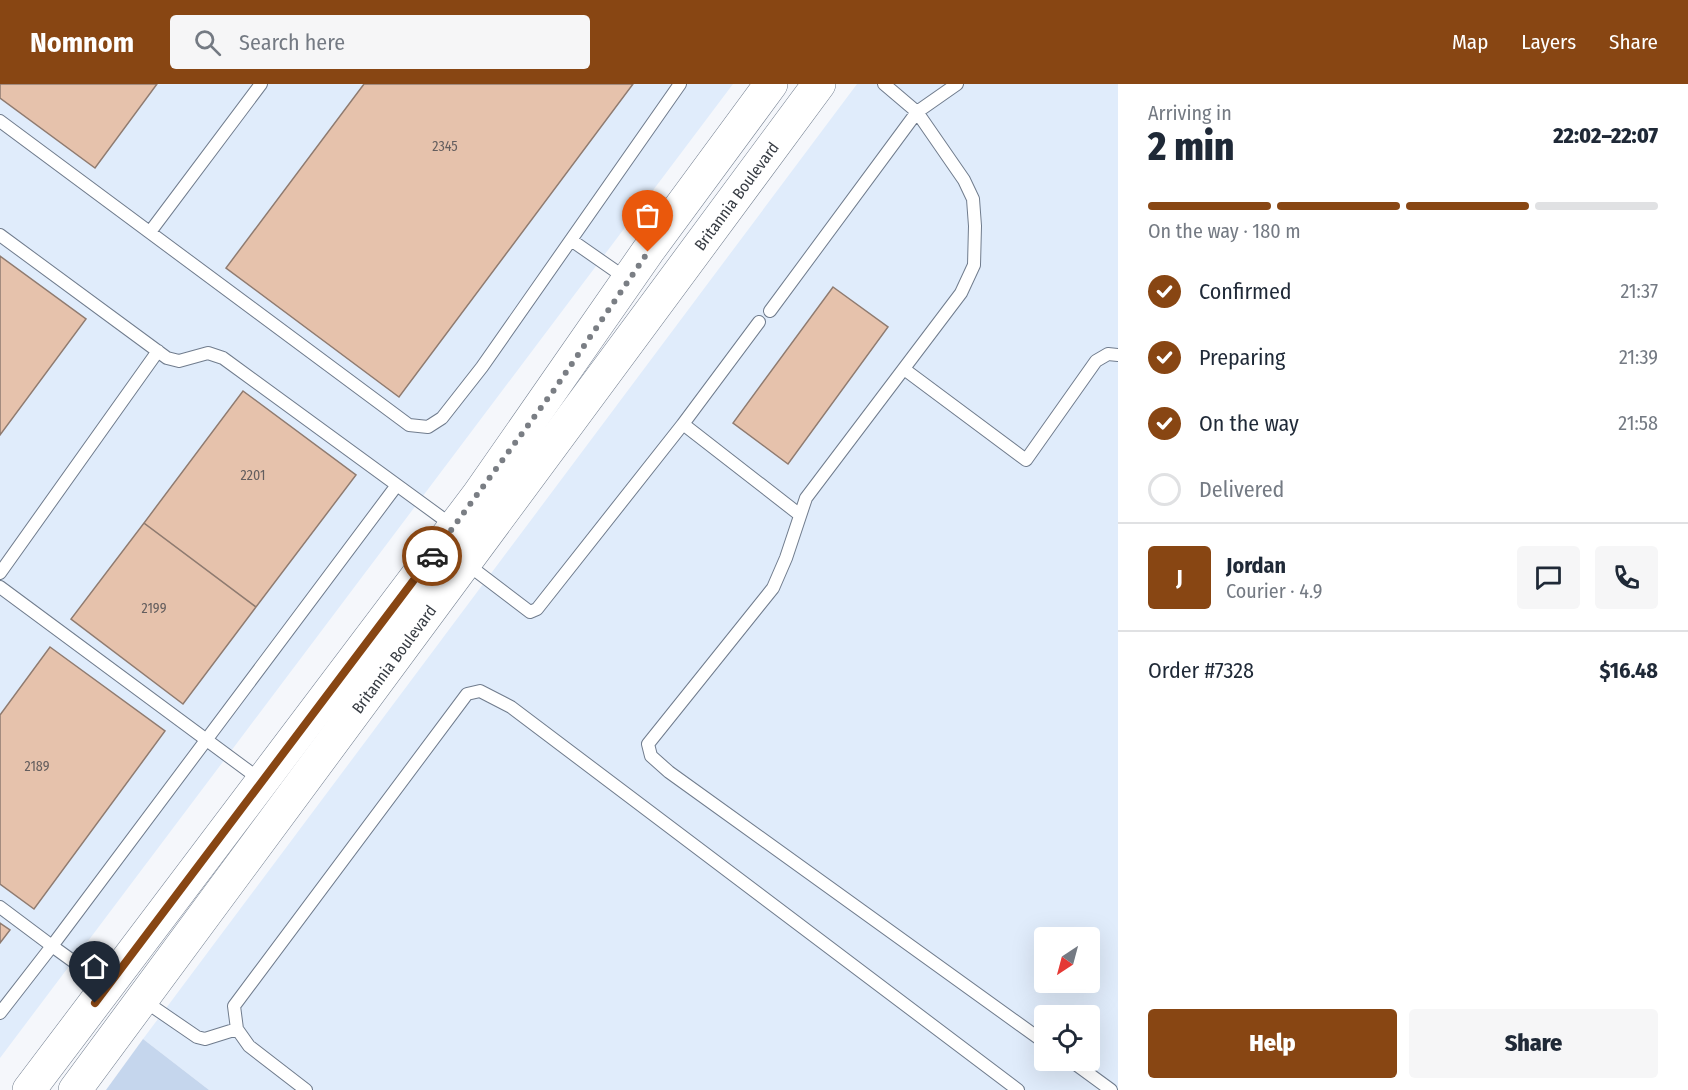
<!DOCTYPE html>
<html lang="en">
<head>
<meta charset="utf-8">
<style>
	body { margin:0; font-family:"Fira Sans Condensed",sans-serif; background:#f6f6f7; color:#1f2937; height:100vh; display:flex; flex-direction:column; font-size:22px; white-space:nowrap }
	* { box-sizing:border-box; margin:0 }
	p { font-size:20px; color:#747a83 }
	.icon { flex:none; width:33px; height:33px; fill:none; stroke:currentColor; stroke-width:2; stroke-linecap:round; stroke-linejoin:round }
	.map { position:relative; flex:1; overflow:hidden }
	.details { display:flex; flex-direction:column; background:#fff; width:570px }
	.details>* { flex:none }
	.needle { width:39px; rotate:216deg }
	.tools { position:absolute; left:1034px; top:843px; display:grid; gap:12px }
	.tools a { display:grid; place-items:center; width:66px; height:66px; border-radius:6px; background:#fff; box-shadow:0 6px 24px #0002; font-size:30px }
	.pin { position:absolute; display:grid; place-items:center; width:51px; height:51px; color:#fff; margin:-62px -26px; border-radius:50% 50% 50% 0; rotate:-45deg; box-shadow:0 0 6px #0007 }
	.pin .icon { rotate:45deg }
	.courier { position:absolute; display:grid; place-items:center; width:60px; height:60px; margin:-30px; border:4px solid #884613; border-radius:50%; background:#fff; color:#222; box-shadow:0 2px 8px #0007 }
	.overview em { font-style:normal; font-weight:800 }
	.overview div { display:flex; flex-direction:column-reverse }
	.overview { display:flex; align-items:center; justify-content:space-between; height:102px; padding:0 30px }
	h1 { font-size:39px; font-weight:800; line-height:45px }
	.bar { display:grid; grid-template-columns:repeat(4,1fr); gap:9px 6px; align-content:center; height:72px; padding:0 30px }
	.bar i { height:8px; border-radius:4px; background:#e0e1e3 }
	.bar .on { background:#884613 }
	.bar p { grid-column:span 4 }
	.line { display:flex; align-items:center; gap:15px; padding:0 30px; border-top:2px solid #e0e1e3 }
	.line div { flex:1 }
	.round { display:grid; place-items:center; flex:none; width:63px; height:63px; border-radius:6px; background:#f6f6f7 }
	ol { padding:0 30px; list-style:none }
	li { display:flex; align-items:center; gap:18px; height:66px }
	li p { margin-inline-start:auto }
	li .icon { padding:6px; border-radius:50%; background:#884613; color:#fff; stroke-width:4 }
	li:last-child { color:#747a83 }
	li i { width:33px; height:33px; border:3px solid #e0e1e3; border-radius:50% }
	.action { display:flex; gap:12px; margin-top:auto; padding:12px 30px }
	.action a { flex:1; height:69px; border-radius:6px; background:#884613; color:#fff; font-size:24px; font-weight:800; line-height:69px; text-align:center }
	.action a+a { background:#f6f6f7; color:#1f2937 }
	header { display:flex; align-items:center; gap:36px; box-sizing:border-box; height:84px; padding:0 30px; background:#884613; color:#fff }
	header strong { font-size:28px }
	nav { display:flex; gap:33px; margin-inline-start:auto; font-size:21px }
	.search { width:420px; height:54px; background:#f6f6f7; display:flex; align-items:center; gap:15px; box-sizing:border-box; padding:0 21px; border-radius:6px; color:#747a83; font-size:22px }
	main { display:flex; flex:1; min-height:0 }
	.map>svg:first-child { display:block }
	.built { fill:#e0ecfb; fill-rule:evenodd }
	.green { fill:#c5d6ed }
	.building { fill:#e6c2ac; stroke:#8f7b70; stroke-width:1.5 }
	.lines { fill:none; stroke-linecap:round; stroke-linejoin:round }
	.lane-casing { stroke:#707c8d; stroke-width:14 }
	.secondary-casing { stroke:#707c8d; stroke-width:34 }
	.lane { stroke:#fff; stroke-width:12 }
	.secondary { stroke:#fff; stroke-width:33 }
	.done { stroke:#7a7e84; stroke-width:6; stroke-dasharray:0 10.8 }
	.route { stroke:#884613; stroke-width:8 }
	.labels { text-anchor:middle; stroke-width:6; stroke-linejoin:round; paint-order:stroke }
	.number-label { font-size:14px; fill:#645e5e }
	.street-label { font-size:16px; fill:#383d44; stroke:#fff }
</style>
</head>
<body>
<header>
<strong>Nomnom</strong>
<div class="search"><svg class="icon" aria-label="search" viewBox="0 0 24 24"><circle cx="10" cy="10" r="6"/><path d="M15 15l6 6"/></svg>Search here</div>
<nav><a>Map</a><a>Layers</a><a>Share</a></nav>
</header>
<main>
<div class="map">
<svg width="1118" height="1006" viewBox="0 0 1118 1006">
	<rect width="100%" height="100%" fill="#f5f7fb"/>
	<path class="built" d="M 0,0 L 733,0 L 0,974 Z
		M 857,0 L 1118,0 L 1118,1006 L 209,1006 L 143,955 ZM 1044,854 L 1089,854 L 1089,898 L 1044,898 ZM 1044,932 L 1089,932 L 1089,976 L 1044,976 Z"/>
	<path class="green" d="M 143,955 L 209,1006 L 106,1006 Z"/>
	<path class="building" d="M 0,0 L 157,0 L 95,84 L 0,14 Z
		M 364,0 L 633,0 L 399,313 L 226,184 Z
		M 0,172 L 86,235 L 0,351 Z
		M 833,203 L 888,243 L 788,380 L 733,339 Z
		M 243,307 L 356,391 L 256,523 L 144,439 Z
		M 144,439 L 256,523 L 183,620 L 71,535 Z
		M 50,563 L 165,647 L 34,825 L 0,800 L 0,631 Z
		M 0,839 L 10,846 L 0,859 Z"/>
	<g class="lines">
		<defs>
			<path id="lane" d="M 884,0 L 917,28 L 964,96 L 973,115 L 975,142 L 974,181 L 961,209 L 806,414 L 786,474 L 773,504 L 648,660 L 651,672 L 669,688 L 1044,958
				M 0,37 L 409,341 L 428,343 L 442,334 L 482,283 L 680,0
				M 150,148 L 261,0
				M 0,151 L 167,274 L 179,277 L 208,269 L 223,274 L 453,442
				M 571,156 L 627,195
				M 770,227 L 917,28 L 957,0
				M 759,238 L 683,340 L 800,431
				M 904,285 L 1026,376 L 1096,277 L 1108,270 L 1118,271
				M 467,480 L 530,528 L 537,525 L 683,340
				M 0,489 L 158,267
				M 0,503 L 262,697
				M 0,823 L 52,862 L 397,401
				M 143,916 L 197,953 L 205,955 L 237,945
				M 0,929 L 52,862 L 106,901
				M 1070,976 L 1111,1006
				M 306,1006 L 249,962 L 237,945 L 234,922 L 467,610 L 480,607 L 511,623 L 1018,1006"/>
			<g id="secondary">
				<path d="M 29,1006 L 479,410 L 648,167 L 771,0"/>
				<path id="s1" d="M 75,1006 L 819,0"/>
			</g>
		</defs>
		<use href="#lane" class="lane-casing"/>
		<use href="#secondary" class="secondary-casing"/>
		<use href="#lane" class="lane"/>
		<use href="#secondary" class="secondary"/>
	</g>
	<g class="lines">
		<path class="done" d="M 432,472 L 554,306 L 648,168"/>
		<path class="route" d="M 95,919 L 432,472"/>
	</g>
	<g class="labels">
		<g class="number-label">
			<text x="445" y="67">2345</text>
			<text x="253" y="396">2201</text>
			<text x="154" y="529">2199</text>
			<text x="37" y="687">2189</text>
		</g>
		<g class="street-label">
			<text dy="6" stroke="none"><textPath href="#s1" startOffset="1112">Britannia Boulevard</textPath></text>
			<text dy="6" stroke="none"><textPath href="#s1" startOffset="536">Britannia Boulevard</textPath></text>
		</g>
	</g>
</svg>
<div class="tools">
<a><svg class="needle" viewBox="-14 -14 28 28"><path d="M0-13l5 13h-10z" fill="#e53935"/><path d="M0 13l5-13h-10z" fill="#747a83"/></svg></a>
<a><svg class="icon" aria-label="locate" viewBox="0 0 24 24"><circle cx="12" cy="12" r="6"/><path d="M12 2v4M12 18v4M2 12h4M18 12h4"/></svg></a>
</div>
<div class="pin" style="left:648px;top:168px;background:#ea580c"><svg class="icon" aria-label="bag" viewBox="0 0 24 24"><path d="M5 8h14l-1 12H6zM9 8a3 3 0 0 1 6 0"/></svg></div>
<div class="pin" style="left:95px;top:919px;background:#1f2937"><svg class="icon" aria-label="home" viewBox="0 0 24 24"><path d="M3 11l9-7 9 7M6 9v11h12V9"/></svg></div>
<div class="courier" style="left:432px;top:472px"><svg class="icon" aria-label="car" viewBox="0 0 24 24"><path d="M5 17H2v-5l4-1 3-4h7l3 4 3 1v5h-3M9 17h6M6 11h13"/><circle cx="7" cy="17" r="2"/><circle cx="17" cy="17" r="2"/></svg></div>
</div>
<section class="details">
<div class="overview"><div><h1>2 min</h1><p>Arriving in</p></div><em>22:02–22:07</em></div>
<div class="bar"><i class="on"></i><i class="on"></i><i class="on"></i><i></i><p>On the way · 180 m</p></div>
<ol>
<li><svg class="icon" aria-label="check" viewBox="0 0 24 24"><path d="M5 12l5 5 9-10"/></svg>Confirmed<p>21:37</p></li>
<li><svg class="icon" aria-label="check" viewBox="0 0 24 24"><path d="M5 12l5 5 9-10"/></svg>Preparing<p>21:39</p></li>
<li><svg class="icon" aria-label="check" viewBox="0 0 24 24"><path d="M5 12l5 5 9-10"/></svg>On the way<p>21:58</p></li>
<li><i></i>Delivered</li>
</ol>
<div class="line" style="height:108px"><b class="round" style="background:#884613;color:#fff">J</b><div><b>Jordan</b><p>Courier · 4.9</p></div><a class="round"><svg class="icon" aria-label="chat" viewBox="0 0 24 24"><path d="M4 5h16v11H9l-5 4z"/></svg></a><a class="round"><svg class="icon" aria-label="phone" viewBox="0 0 24 24"><path d="M5 4h4l2 5-3 2q2 4 5 5l2-3 5 2v4C11 20 4 13 5 4z"/></svg></a></div>
<div class="line" style="height:78px"><div>Order #7328</div><b>$16.48</b></div>
<div class="action"><a>Help</a><a>Share</a></div>
</section>
</main>
</body>
</html>
